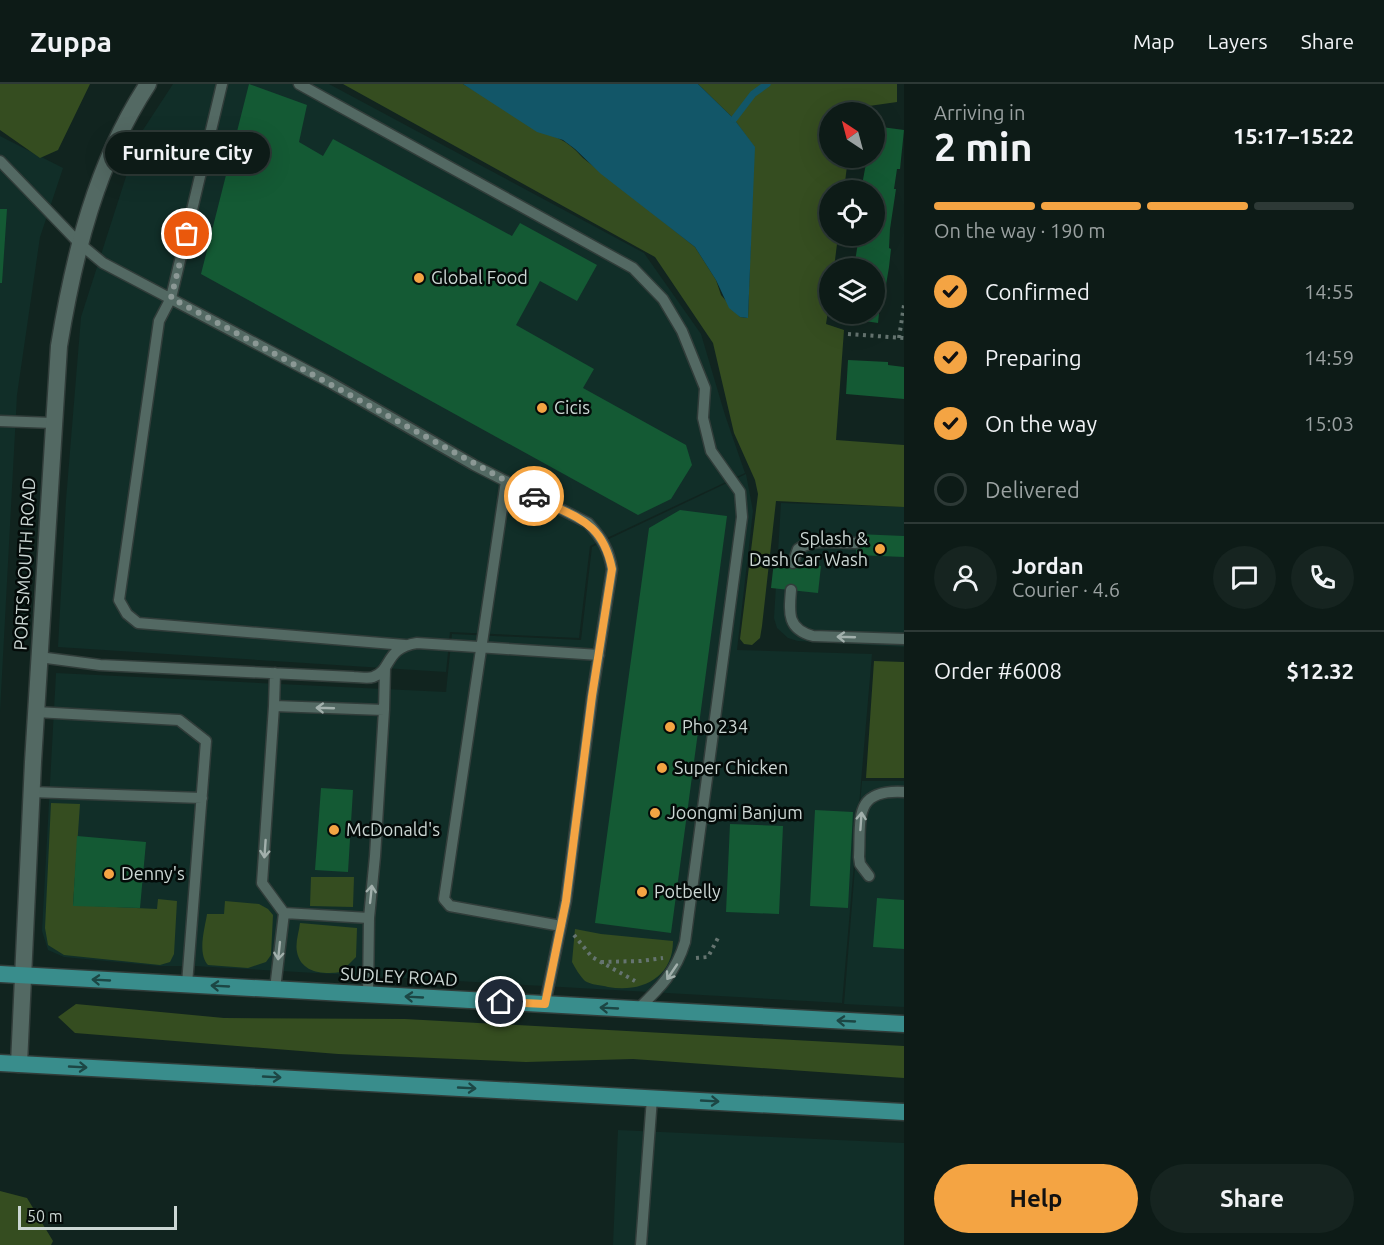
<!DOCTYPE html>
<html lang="en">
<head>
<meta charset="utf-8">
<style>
	body { margin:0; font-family:Ubuntu,sans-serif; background:#162420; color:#f1f3f6; height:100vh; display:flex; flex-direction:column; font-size:22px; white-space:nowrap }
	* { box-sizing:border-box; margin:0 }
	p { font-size:20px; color:#9aa1a1 }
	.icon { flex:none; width:33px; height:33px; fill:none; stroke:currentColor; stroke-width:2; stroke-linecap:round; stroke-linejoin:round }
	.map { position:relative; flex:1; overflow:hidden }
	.drawer { display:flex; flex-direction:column; background:#0d1b17; width:480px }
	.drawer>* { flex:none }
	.needle { width:39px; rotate:324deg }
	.buttons { position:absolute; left:819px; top:18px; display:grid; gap:12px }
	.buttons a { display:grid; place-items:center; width:66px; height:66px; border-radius:50%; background:#0d1b17; box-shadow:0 6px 24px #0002,0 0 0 2px #2d3936; font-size:30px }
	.scale { position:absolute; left:18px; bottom:15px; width:159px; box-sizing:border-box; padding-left:6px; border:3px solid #ccd7d4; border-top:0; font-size:16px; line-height:21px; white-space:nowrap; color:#ccd7d4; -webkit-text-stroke:4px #040b09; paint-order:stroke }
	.pin { position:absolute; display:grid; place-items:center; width:51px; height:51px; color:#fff; margin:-26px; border:3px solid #fff; border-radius:50%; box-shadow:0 2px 6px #0007 }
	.courier { position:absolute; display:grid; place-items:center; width:60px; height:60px; margin:-30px; border:4px solid #f4a443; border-radius:50%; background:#fff; color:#222; box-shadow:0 2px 8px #0007 }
	.bubble { position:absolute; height:42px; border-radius:21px; background:#0d1b17; box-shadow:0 6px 24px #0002,0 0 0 2px #2d3936; font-size:20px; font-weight:700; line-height:42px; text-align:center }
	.head em { font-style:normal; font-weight:700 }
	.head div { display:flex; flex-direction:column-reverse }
	.head { display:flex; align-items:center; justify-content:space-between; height:102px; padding:0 30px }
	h1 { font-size:39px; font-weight:700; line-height:45px }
	.bar { display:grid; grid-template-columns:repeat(4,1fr); gap:9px 6px; align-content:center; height:72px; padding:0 30px }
	.bar i { height:8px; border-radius:4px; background:#2d3936 }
	.bar .selected { background:#f4a443 }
	.bar p { grid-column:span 4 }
	.line { display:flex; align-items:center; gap:15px; padding:0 30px; border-top:2px solid #2d3936 }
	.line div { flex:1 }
	.round { display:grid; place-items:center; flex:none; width:63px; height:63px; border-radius:32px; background:#162420 }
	ol { padding:0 30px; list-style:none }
	li { display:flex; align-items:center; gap:18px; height:66px }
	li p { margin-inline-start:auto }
	li .icon { padding:6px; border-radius:50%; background:#f4a443; color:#111; stroke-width:4 }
	li:last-child { color:#9aa1a1 }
	li i { width:33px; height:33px; border:3px solid #2d3936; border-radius:50% }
	.cta { display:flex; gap:12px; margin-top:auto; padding:12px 30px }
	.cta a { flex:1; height:69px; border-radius:36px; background:#f4a443; color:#111; font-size:24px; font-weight:700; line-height:69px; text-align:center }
	.cta a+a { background:#162420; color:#f1f3f6 }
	header { display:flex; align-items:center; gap:36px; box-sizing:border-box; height:84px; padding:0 30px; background:#0d1b17; border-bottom:2px solid #2d3936 }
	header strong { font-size:28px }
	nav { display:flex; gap:33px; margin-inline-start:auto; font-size:21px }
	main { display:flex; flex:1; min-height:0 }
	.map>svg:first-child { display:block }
	.built { fill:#112e28 }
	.green { fill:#354d20 }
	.water { fill:#125668 }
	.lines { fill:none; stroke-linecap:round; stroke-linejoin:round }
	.stream { stroke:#125668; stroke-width:7 }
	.building { fill:#145a34 }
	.service-casing { stroke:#313d3a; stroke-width:13 }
	.tertiary-casing { stroke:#313d3a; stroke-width:19 }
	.primary-casing { stroke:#313d3a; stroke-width:19 }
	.path { stroke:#657470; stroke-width:4; stroke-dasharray:3 4.5; stroke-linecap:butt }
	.service { stroke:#536963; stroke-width:10 }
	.tertiary { stroke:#536963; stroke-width:16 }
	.primary { stroke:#398d8c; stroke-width:16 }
	.oneway { stroke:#a2b0ac }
	.oneway2 { stroke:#1c4644 }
	.done { stroke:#8b9895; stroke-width:6; stroke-dasharray:0 10.8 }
	.route { stroke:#f4a443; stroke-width:8 }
	.poi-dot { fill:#f4a443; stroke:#040b09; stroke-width:2 }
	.labels { text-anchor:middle; stroke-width:5; stroke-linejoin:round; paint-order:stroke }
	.poi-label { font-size:18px; fill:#ccd7d4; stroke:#040b09; text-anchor:start }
	.street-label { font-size:18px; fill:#ccd7d4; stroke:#040b09 }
</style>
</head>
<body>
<header>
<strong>Zuppa</strong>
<nav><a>Map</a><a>Layers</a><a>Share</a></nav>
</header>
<main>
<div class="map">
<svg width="904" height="1161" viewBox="0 0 904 1161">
	<rect width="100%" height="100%" fill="#11241f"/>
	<path class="built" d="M 173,0 L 329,0 L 644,169 L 701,250 L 725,331 L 745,389 L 590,462 L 579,554 L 450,548 L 446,588 L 58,563 L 66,416 L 81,233 L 139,52 Z
		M 0,52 L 63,84 L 40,153 L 17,311 L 0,628 Z
		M 746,390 L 753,427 L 737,566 L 872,570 L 842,919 L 194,882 L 159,882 L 64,873 L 48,866 L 42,847 L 56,589 L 446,608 L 452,550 L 581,556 L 592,463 Z
		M 781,419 L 904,423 L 904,563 L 798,557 L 788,554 L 777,544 L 774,534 Z
		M 862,697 L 904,697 L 904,923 L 844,920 Z
		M 618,1046 L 904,1059 L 904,1161 L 613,1161 Z"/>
	<path class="green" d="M 0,0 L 90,0 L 58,66 L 40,74 L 0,46 Z
		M 343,0 L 463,0 L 553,52 C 566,57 574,64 583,74 L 695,163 L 716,196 L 721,211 L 740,233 L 748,234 L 754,63 L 734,35 L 698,0 L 897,0 L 897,18 L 855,24 L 854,28 L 830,28 L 830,74 L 848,74 L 844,106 L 830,106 L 830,152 L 838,152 L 834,184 L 830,184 L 830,215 L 826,240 L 844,246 L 836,356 L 904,361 L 904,423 L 776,417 L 762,542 L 760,554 L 752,561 L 744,560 L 740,555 L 758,410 L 755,396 L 734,349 L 713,259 L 655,173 Z
		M 874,577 L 904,578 L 904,694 L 866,694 Z
		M 51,719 L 80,720 L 73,821 L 157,825 L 158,815 L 177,817 L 174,870 L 170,878 L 160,881 L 64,871 L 48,861 L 45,844 Z
		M 311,793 L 354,793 L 353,823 L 310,822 Z
		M 225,817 L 259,820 L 268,825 L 273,831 L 271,871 L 266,878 L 248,884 L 208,881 C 197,869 205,844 207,830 L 224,830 Z
		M 300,839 L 357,844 L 356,873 L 341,888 C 324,891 301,889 297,868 C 295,859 299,848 300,839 Z
		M 575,845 L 601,850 L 673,857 C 673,894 641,909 608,903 C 601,901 591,901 585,897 C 580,892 575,884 572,878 Z
		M 76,920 L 224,934 L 405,935 L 904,962 L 904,994 L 633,975 L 526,978 L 338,970 L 75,949 L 58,933 Z
		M 0,1107 L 27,1114 L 53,1157 L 51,1161 L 0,1161 Z"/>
	<path class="water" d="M 463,0 L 698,0 L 734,35 L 755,63 L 748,234 L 740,233 L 729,224 L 716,196 L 695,163 L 601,90 L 575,65 L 563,56 L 537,48 Z"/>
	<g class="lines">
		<path class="stream" d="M 734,35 L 753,10 L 767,0"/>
	</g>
	<path class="building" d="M 249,0 L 307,21 L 299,58 L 323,72 L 333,55 L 512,152 L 520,139 L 597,181 L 577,217 L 540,197 L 516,241 L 594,285 L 583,304 L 686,361 L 692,381 L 671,415 L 638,431 L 201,190 Z
		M 874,42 L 904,46 L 900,85 L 897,85 L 894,105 L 896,105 L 890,145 L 889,164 L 891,165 L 889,183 L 886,201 L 882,201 L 878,239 L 845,234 L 846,230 L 874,230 L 874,184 L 854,184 L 859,152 L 874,152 L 874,106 L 863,106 L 862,101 L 867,74 L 874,74 Z
		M 0,125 L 7,125 L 2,199 L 0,199 Z
		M 848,276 L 888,278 L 888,281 L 904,283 L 904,315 L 846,310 Z
		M 680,426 L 727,432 L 671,849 L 595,839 L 649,444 Z
		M 857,450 L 904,452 L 904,473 L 856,471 Z
		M 774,477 L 821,482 L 818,509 L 771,504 Z
		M 321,704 L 353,706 L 348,788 L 315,786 Z
		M 815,726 L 853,728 L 848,824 L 810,822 Z
		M 730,740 L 783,742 L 779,830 L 726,828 Z
		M 77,752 L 146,758 L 140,824 L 73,822 Z
		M 877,814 L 904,816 L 904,865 L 873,863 Z"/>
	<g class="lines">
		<defs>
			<path id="service" d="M 222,0 L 171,214 L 159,237 L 119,516 L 127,530 L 138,539 L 405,561
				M 299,0 L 633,184 L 663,215 L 682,247 L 705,304 L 703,334 L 711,367 L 740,408 L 742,433 L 685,858 C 676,888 660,904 638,925
				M 0,77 L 79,159 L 103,179 L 329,298 L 474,381 L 588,439 C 602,454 609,466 612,485 L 592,613 L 566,817 L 545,920
				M 0,337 L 53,339
				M 506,397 L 444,815 L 450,822 L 561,842
				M 793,479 L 798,465 C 814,454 837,459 856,459
				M 791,506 C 789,529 787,545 813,552 L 904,555
				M 39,573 L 100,581 L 354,593 C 359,593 368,595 373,593 C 393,586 384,564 417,559 L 599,571
				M 274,622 L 275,589
				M 36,628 L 179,636 L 206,657 L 187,900
				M 31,708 L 202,714
				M 869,792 L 860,780 L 859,773 C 861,734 853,705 904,708
				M 369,834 L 284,829 L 262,799 L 274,622 L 384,626
				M 275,905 L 284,829
				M 368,911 L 369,834 L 375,772 L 384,626 L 385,584
				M 641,1161 L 652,1014"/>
			<path id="tertiary" d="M 19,980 L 33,678 L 59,262 C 74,171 96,79 148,0"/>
			<path id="primary" d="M 0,890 L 904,940
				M 0,979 L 904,1028"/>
		</defs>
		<use href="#service" class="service-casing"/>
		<use href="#tertiary" class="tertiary-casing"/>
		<use href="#primary" class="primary-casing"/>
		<path class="path" d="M 848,250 L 904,254
			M 899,254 L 904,221
			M 574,851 L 592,873 L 635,897
			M 696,874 L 708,873 L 719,852
			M 601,878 L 641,877 L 663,874"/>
		<use href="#service" class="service"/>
		<use href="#tertiary" class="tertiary"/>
		<use href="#primary" class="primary"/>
	</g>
	<defs><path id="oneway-shaft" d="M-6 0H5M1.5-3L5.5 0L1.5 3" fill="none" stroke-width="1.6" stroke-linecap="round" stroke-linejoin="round" transform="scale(1.5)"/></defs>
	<g class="oneway">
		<use href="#oneway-shaft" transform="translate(846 553) rotate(-178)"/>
		<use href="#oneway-shaft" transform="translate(325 624) rotate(-178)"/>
		<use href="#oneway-shaft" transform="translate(861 737) rotate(-86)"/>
		<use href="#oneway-shaft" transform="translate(265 765) rotate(94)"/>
		<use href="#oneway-shaft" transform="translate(371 810) rotate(-84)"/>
		<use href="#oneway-shaft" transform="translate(279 867) rotate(96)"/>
		<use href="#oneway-shaft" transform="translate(672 888) rotate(124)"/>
	</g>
	<g class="oneway2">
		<use href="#oneway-shaft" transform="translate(101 896) rotate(-177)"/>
		<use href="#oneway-shaft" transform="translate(220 902) rotate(-177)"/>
		<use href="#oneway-shaft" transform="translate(414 913) rotate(-177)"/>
		<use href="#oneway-shaft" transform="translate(609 924) rotate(-177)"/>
		<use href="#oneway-shaft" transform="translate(846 937) rotate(-177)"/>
		<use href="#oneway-shaft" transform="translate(78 983) rotate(3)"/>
		<use href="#oneway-shaft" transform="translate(272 993) rotate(3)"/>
		<use href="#oneway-shaft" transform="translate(467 1004) rotate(3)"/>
		<use href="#oneway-shaft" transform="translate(710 1017) rotate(3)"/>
	</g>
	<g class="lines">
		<path class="done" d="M 187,150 L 171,214 C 293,279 413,346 534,412"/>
		<path class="route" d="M 501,918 L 545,920 L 566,817 L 592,612 L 612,485 C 602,435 574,434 534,412"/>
	</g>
	<g class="poi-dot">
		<circle cx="419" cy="194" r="6"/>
		<circle cx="542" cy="324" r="6"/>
		<circle cx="880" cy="465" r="6"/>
		<circle cx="670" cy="643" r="6"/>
		<circle cx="662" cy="684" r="6"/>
		<circle cx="655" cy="729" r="6"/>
		<circle cx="334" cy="746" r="6"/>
		<circle cx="109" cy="790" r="6"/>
		<circle cx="642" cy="808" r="6"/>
	</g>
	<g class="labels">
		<g class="poi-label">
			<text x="431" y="200">Global Food</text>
			<text x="554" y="330">Cicis</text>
			<text x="868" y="461" text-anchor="end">Splash &amp;<tspan x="868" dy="21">Dash Car Wash</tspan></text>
			<text x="682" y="649">Pho 234</text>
			<text x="674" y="690">Super Chicken</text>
			<text x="667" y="735">Joongmi Banjum</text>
			<text x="346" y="752">McDonald's</text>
			<text x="121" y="796">Denny's</text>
			<text x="654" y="814">Potbelly</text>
		</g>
		<g class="street-label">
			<text transform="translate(25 480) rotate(-87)" y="6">PORTSMOUTH ROAD</text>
			<text transform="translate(399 893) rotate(3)" y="6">SUDLEY ROAD</text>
		</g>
	</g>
</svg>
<div class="buttons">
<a><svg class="needle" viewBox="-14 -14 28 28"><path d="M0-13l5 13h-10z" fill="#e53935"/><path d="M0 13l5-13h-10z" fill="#9aa1a1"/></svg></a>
<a><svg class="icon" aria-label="locate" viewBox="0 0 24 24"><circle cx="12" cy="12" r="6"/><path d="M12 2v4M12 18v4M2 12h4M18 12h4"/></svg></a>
<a><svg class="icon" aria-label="layers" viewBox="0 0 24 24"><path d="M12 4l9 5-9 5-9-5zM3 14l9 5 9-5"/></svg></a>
</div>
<div class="scale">50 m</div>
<div class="pin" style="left:187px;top:150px;background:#ea580c"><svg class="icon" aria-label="bag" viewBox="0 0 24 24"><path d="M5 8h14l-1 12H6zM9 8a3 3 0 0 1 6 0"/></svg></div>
<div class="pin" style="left:501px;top:918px;background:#1f2937"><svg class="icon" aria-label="home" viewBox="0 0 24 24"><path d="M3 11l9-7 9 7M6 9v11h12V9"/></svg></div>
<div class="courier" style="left:534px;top:412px"><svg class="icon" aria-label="car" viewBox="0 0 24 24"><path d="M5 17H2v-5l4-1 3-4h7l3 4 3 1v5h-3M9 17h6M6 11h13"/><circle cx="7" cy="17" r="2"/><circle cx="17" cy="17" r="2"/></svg></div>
<div class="bubble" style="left:105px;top:48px;width:165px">Furniture City</div>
</div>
<section class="drawer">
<div class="head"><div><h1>2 min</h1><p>Arriving in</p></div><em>15:17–15:22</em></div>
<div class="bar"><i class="selected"></i><i class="selected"></i><i class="selected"></i><i></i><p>On the way · 190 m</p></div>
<ol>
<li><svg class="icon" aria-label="check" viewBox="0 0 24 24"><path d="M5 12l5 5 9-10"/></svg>Confirmed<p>14:55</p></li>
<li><svg class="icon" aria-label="check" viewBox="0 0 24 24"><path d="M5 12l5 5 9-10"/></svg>Preparing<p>14:59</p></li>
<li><svg class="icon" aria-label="check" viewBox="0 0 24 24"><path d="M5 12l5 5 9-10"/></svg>On the way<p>15:03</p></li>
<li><i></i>Delivered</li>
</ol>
<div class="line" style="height:108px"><a class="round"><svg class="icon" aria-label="person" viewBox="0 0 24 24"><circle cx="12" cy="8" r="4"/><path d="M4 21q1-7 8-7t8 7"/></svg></a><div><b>Jordan</b><p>Courier · 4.6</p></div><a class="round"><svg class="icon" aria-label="chat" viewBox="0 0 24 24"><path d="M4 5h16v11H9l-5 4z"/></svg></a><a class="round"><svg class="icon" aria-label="phone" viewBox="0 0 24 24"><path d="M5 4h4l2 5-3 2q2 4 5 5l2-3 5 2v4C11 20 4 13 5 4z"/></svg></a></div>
<div class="line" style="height:78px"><div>Order #6008</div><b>$12.32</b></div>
<div class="cta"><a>Help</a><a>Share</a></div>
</section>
</main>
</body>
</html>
